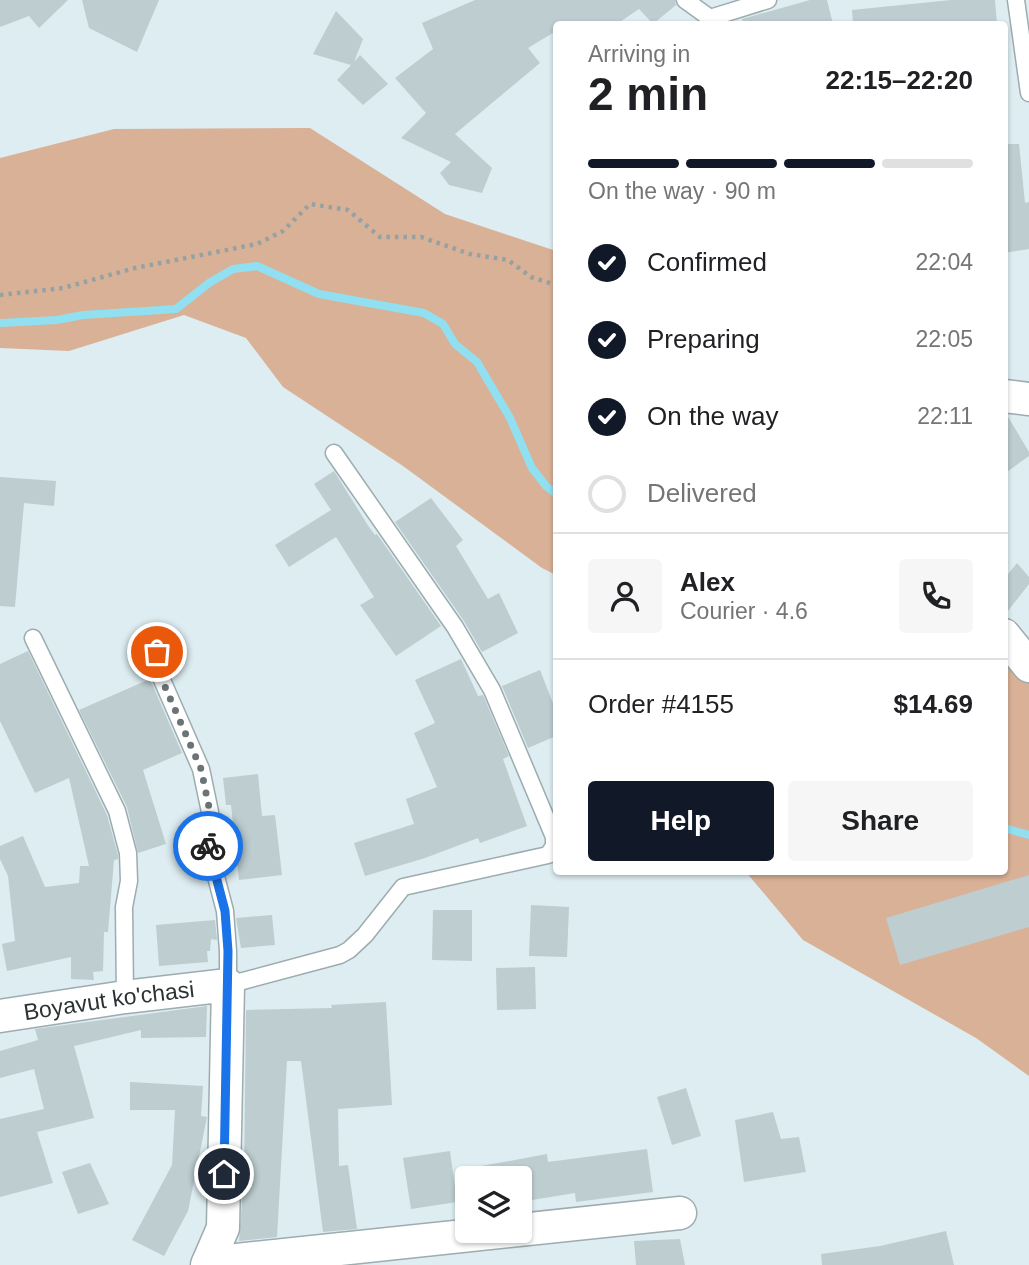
<!DOCTYPE html>
<html lang="en">
<head>
<meta charset="utf-8">
<style>
	body { margin:0; font-family:Helvetica,sans-serif; background:#f6f6f6; color:#202124; height:100vh; display:flex; flex-direction:column; font-size:26px; white-space:nowrap }
	* { box-sizing:border-box; margin:0 }
	p { font-size:23px; color:#757577 }
	.icon { flex:none; width:38px; height:38px; fill:none; stroke:currentColor; stroke-width:2; stroke-linecap:round; stroke-linejoin:round }
	.map { position:relative; flex:1; overflow:hidden }
	.details { position:absolute; left:553px; top:21px; width:455px; height:854px; display:flex; flex-direction:column; background:#fff; border-radius:7px; box-shadow:0 2px 5px #0004 }
	.details>* { flex:none }
	.controls { position:absolute; left:455px; top:1166px; display:grid; gap:14px }
	.controls a { display:grid; place-items:center; width:77px; height:77px; border-radius:7px; background:#fff; box-shadow:0 2px 5px #0004; font-size:35px }
	.pin { position:absolute; display:grid; place-items:center; width:60px; height:60px; color:#fff; margin:-30px; border:4px solid #fff; border-radius:50%; box-shadow:0 2px 7px #0007 }
	.courier { position:absolute; display:grid; place-items:center; width:70px; height:70px; margin:-35px; border:5px solid #1a73e8; border-radius:50%; background:#fff; color:#222; box-shadow:0 2px 9px #0007 }
	.summary em { font-style:normal; font-weight:800 }
	.summary div { display:flex; flex-direction:column-reverse }
	.summary { display:flex; align-items:center; justify-content:space-between; height:119px; padding:0 35px }
	h1 { font-size:46px; font-weight:800; line-height:52px }
	.bar { display:grid; grid-template-columns:repeat(4,1fr); gap:10px 7px; align-content:center; height:84px; padding:0 35px }
	.bar i { height:9px; border-radius:5px; background:#e0e0e0 }
	.bar .selected { background:#111827 }
	.bar p { grid-column:span 4 }
	.line { display:flex; align-items:center; gap:18px; padding:0 35px; border-top:2px solid #e0e0e0 }
	.line div { flex:1 }
	.round { display:grid; place-items:center; flex:none; width:74px; height:74px; border-radius:7px; background:#f6f6f6 }
	ol { padding:0 35px; list-style:none }
	li { display:flex; align-items:center; gap:21px; height:77px }
	li p { margin-inline-start:auto }
	li .icon { padding:7px; border-radius:50%; background:#111827; color:#fff; stroke-width:4 }
	li:last-child { color:#757577 }
	li i { width:38px; height:38px; border:4px solid #e0e0e0; border-radius:50% }
	.cta { display:flex; gap:14px; margin-top:auto; padding:14px 35px }
	.cta a { flex:1; height:80px; border-radius:7px; background:#111827; color:#fff; font-size:28px; font-weight:800; line-height:80px; text-align:center }
	.cta a+a { background:#f6f6f6; color:#202124 }
	.map>svg:first-child { display:block }
	.green { fill:#d9b197 }
	.lines { fill:none; stroke-linecap:round; stroke-linejoin:round }
	.stream { stroke:#91e0f1; stroke-width:8 }
	.building { fill:#bdcdd0 }
	.service-casing { stroke:#9cacaf; stroke-width:19 }
	.minor-casing { stroke:#9cacaf; stroke-width:35 }
	.path { stroke:#95a1a3; stroke-width:4.5; stroke-dasharray:3.5 5; stroke-linecap:butt }
	.service { stroke:#fff; stroke-width:16 }
	.minor { stroke:#fff; stroke-width:32 }
	.done { stroke:#6a7376; stroke-width:7; stroke-dasharray:0 12.6 }
	.route { stroke:#1a73e8; stroke-width:9 }
	.labels { text-anchor:middle; stroke-width:5; stroke-linejoin:round; paint-order:stroke }
	.street-label { font-size:23px; fill:#2c3233; stroke:#fff }
</style>
</head>
<body>
<div class="map">
<svg width="1029" height="1265" viewBox="0 0 1029 1265">
	<rect width="100%" height="100%" fill="#ddedf1"/>
	<path class="green" d="M 310,128 L 445,214 L 556,251 L 556,575 L 542,568 L 403,466 L 283,387 L 246,338 L 184,315 L 69,351 L 0,348 L 0,158 L 114,129 Z
		M 1005,636 L 1029,659 L 1029,1076 L 976,1038 L 803,940 L 746,872 L 1004,872 Z"/>
	<g class="lines">
		<path class="stream" d="M 0,323 L 57,320 L 83,315 L 176,309 L 209,283 L 233,269 L 257,266 L 319,294 L 424,313 L 443,324 L 455,344 L 477,362 L 510,418 L 532,468 L 546,486 L 556,494
			M 1004,828 L 1029,835"/>
	</g>
	<path class="building" d="M 0,0 L 68,0 L 39,28 L 29,16 L 0,27 Z
		M 82,0 L 159,0 L 137,52 L 89,28 Z
		M 475,0 L 675,0 L 676,5 L 653,24 L 639,9 L 617,24 L 556,24 L 556,31 L 528,48 L 540,63 L 455,134 L 492,168 L 482,193 L 449,185 L 440,173 L 451,162 L 401,138 L 426,113 L 395,78 L 433,49 L 422,23 Z
		M 810,0 L 827,0 L 833,24 L 743,24 L 742,19 Z
		M 951,0 L 995,0 L 997,24 L 853,24 L 852,10 Z
		M 336,11 L 363,39 L 354,62 L 360,55 L 388,84 L 363,105 L 337,80 L 351,65 L 313,54 Z
		M 1004,144 L 1019,144 L 1025,203 L 1029,202 L 1029,249 L 1004,253 Z
		M 1004,415 L 1007,415 L 1029,452 L 1029,456 L 1004,474 Z
		M 334,471 L 369,527 L 375,535 L 377,534 L 441,626 L 396,656 L 360,605 L 374,597 L 336,537 L 289,567 L 275,545 L 331,510 L 314,484 Z
		M 0,477 L 56,481 L 54,506 L 24,503 L 15,607 L 0,606 Z
		M 431,498 L 463,540 L 456,546 L 488,599 L 499,593 L 518,633 L 482,652 L 464,621 L 395,522 Z
		M 1017,563 L 1029,577 L 1029,584 L 1004,616 L 1004,579 Z
		M 28,651 L 107,815 L 118,855 L 118,859 L 114,860 L 108,932 L 104,932 L 103,971 L 93,972 L 94,980 L 71,979 L 71,957 L 7,971 L 2,944 L 15,941 L 8,876 L 0,859 L 0,846 L 23,836 L 45,887 L 79,883 L 80,866 L 89,866 L 69,778 L 35,793 L 0,721 L 0,664 Z
		M 461,659 L 478,696 L 483,695 L 509,756 L 503,759 L 527,826 L 480,843 L 478,838 L 425,858 L 365,876 L 354,843 L 414,824 L 406,799 L 437,787 L 414,733 L 435,723 L 415,680 Z
		M 540,670 L 556,711 L 556,736 L 528,748 L 502,686 Z
		M 150,679 L 182,753 L 143,770 L 166,844 L 138,853 L 127,807 L 79,710 Z
		M 258,774 L 262,816 L 275,815 L 282,875 L 239,880 L 231,805 L 226,805 L 223,778 Z
		M 1029,875 L 1029,927 L 900,965 L 886,918 Z
		M 531,905 L 569,907 L 567,957 L 529,956 Z
		M 433,910 L 472,910 L 472,961 L 432,960 Z
		M 272,915 L 275,945 L 241,948 L 236,918 Z
		M 215,920 L 217,940 L 211,939 L 210,951 L 207,951 L 208,962 L 159,966 L 156,925 Z
		M 535,967 L 536,1009 L 497,1010 L 496,968 Z
		M 386,1002 L 392,1105 L 338,1109 L 339,1166 L 348,1165 L 357,1229 L 323,1232 L 301,1061 L 287,1061 L 277,1237 L 239,1241 L 244,1176 L 246,1010 L 332,1008 L 331,1005 Z
		M 207,1006 L 206,1037 L 141,1038 L 141,1030 L 74,1046 L 94,1118 L 37,1132 L 53,1183 L 0,1197 L 0,1119 L 44,1109 L 34,1069 L 0,1078 L 0,1051 L 38,1040 L 35,1029 Z
		M 130,1082 L 203,1086 L 201,1116 L 207,1117 L 188,1211 L 164,1256 L 132,1240 L 172,1165 L 175,1110 L 130,1110 Z
		M 686,1088 L 701,1136 L 672,1145 L 657,1097 Z
		M 773,1112 L 781,1139 L 799,1137 L 806,1172 L 744,1182 L 735,1120 Z
		M 647,1149 L 653,1192 L 576,1202 L 575,1193 L 520,1202 L 520,1178 L 477,1178 L 476,1167 L 547,1154 L 548,1162 Z
		M 450,1151 L 457,1202 L 411,1209 L 403,1158 Z
		M 90,1163 L 109,1204 L 78,1214 L 62,1172 Z
		M 946,1231 L 954,1265 L 822,1265 L 821,1254 L 880,1246 Z
		M 680,1239 L 685,1265 L 636,1265 L 634,1241 Z"/>
	<g class="lines">
		<defs>
			<path id="service" d="M 685,0 L 710,18 L 768,0
				M 1016,0 L 1029,93
				M 33,638 L 117,811 L 128,853 L 129,881 L 124,907 L 125,997
				M 157,652 L 155,663 L 159,673 L 201,769 L 210,812 L 208,846 L 225,911 L 228,951 L 228,985 L 340,955 L 349,950 L 365,935 L 403,887 L 548,855 L 554,846 L 554,837 L 492,690 L 455,627 L 334,453"/>
			<g id="minor">
				<path d="M 1004,396 L 1029,399"/>
				<path d="M 1004,635 L 1029,666"/>
				<path id="s1" d="M 0,1016 L 125,997 L 228,985 L 223,1228 L 207,1265"/>
				<path d="M 208,1263 L 680,1213"/>
			</g>
		</defs>
		<use href="#service" class="service-casing"/>
		<use href="#minor" class="minor-casing"/>
		<path class="path" d="M 0,295 L 63,288 L 135,268 L 257,244 L 283,231 L 310,204 L 348,210 L 380,237 L 421,237 L 470,254 L 508,260 L 531,277 L 556,285"/>
		<use href="#service" class="service"/>
		<use href="#minor" class="minor"/>
	</g>
	<g class="lines">
		<path class="done" d="M 157,652 L 155,663 L 159,673 L 201,769 L 210,812 L 208,846"/>
		<path class="route" d="M 208,846 L 225,911 L 228,951 L 224,1174"/>
	</g>
	<g class="labels">
		<g class="street-label">
			<text dy="8" stroke="none"><textPath href="#s1" startOffset="110">Boyavut ko'chasi</textPath></text>
		</g>
	</g>
</svg>
<div class="controls">
<a><svg class="icon" aria-label="layers" viewBox="0 0 24 24"><path d="M12 4l9 5-9 5-9-5zM3 14l9 5 9-5"/></svg></a>
</div>
<div class="pin" style="left:157px;top:652px;background:#ea580c"><svg class="icon" aria-label="bag" viewBox="0 0 24 24"><path d="M5 8h14l-1 12H6zM9 8a3 3 0 0 1 6 0"/></svg></div>
<div class="pin" style="left:224px;top:1174px;background:#1f2937"><svg class="icon" aria-label="home" viewBox="0 0 24 24"><path d="M3 11l9-7 9 7M6 9v11h12V9"/></svg></div>
<div class="courier" style="left:208px;top:846px"><svg class="icon" aria-label="bike" viewBox="0 0 24 24"><circle cx="6" cy="16" r="4"/><circle cx="18" cy="16" r="4"/><path d="M6 16l4-8h5l3 8M10 8l3 8H6M13 5h3"/></svg></div>
<section class="details">
<div class="summary"><div><h1>2 min</h1><p>Arriving in</p></div><em>22:15–22:20</em></div>
<div class="bar"><i class="selected"></i><i class="selected"></i><i class="selected"></i><i></i><p>On the way · 90 m</p></div>
<ol>
<li><svg class="icon" aria-label="check" viewBox="0 0 24 24"><path d="M5 12l5 5 9-10"/></svg>Confirmed<p>22:04</p></li>
<li><svg class="icon" aria-label="check" viewBox="0 0 24 24"><path d="M5 12l5 5 9-10"/></svg>Preparing<p>22:05</p></li>
<li><svg class="icon" aria-label="check" viewBox="0 0 24 24"><path d="M5 12l5 5 9-10"/></svg>On the way<p>22:11</p></li>
<li><i></i>Delivered</li>
</ol>
<div class="line" style="height:126px"><a class="round"><svg class="icon" aria-label="person" viewBox="0 0 24 24"><circle cx="12" cy="8" r="4"/><path d="M4 21q1-7 8-7t8 7"/></svg></a><div><b>Alex</b><p>Courier · 4.6</p></div><a class="round"><svg class="icon" aria-label="phone" viewBox="0 0 24 24"><path d="M5 4h4l2 5-3 2q2 4 5 5l2-3 5 2v4C11 20 4 13 5 4z"/></svg></a></div>
<div class="line" style="height:91px"><div>Order #4155</div><b>$14.69</b></div>
<div class="cta"><a>Help</a><a>Share</a></div>
</section>
</div>
</body>
</html>
